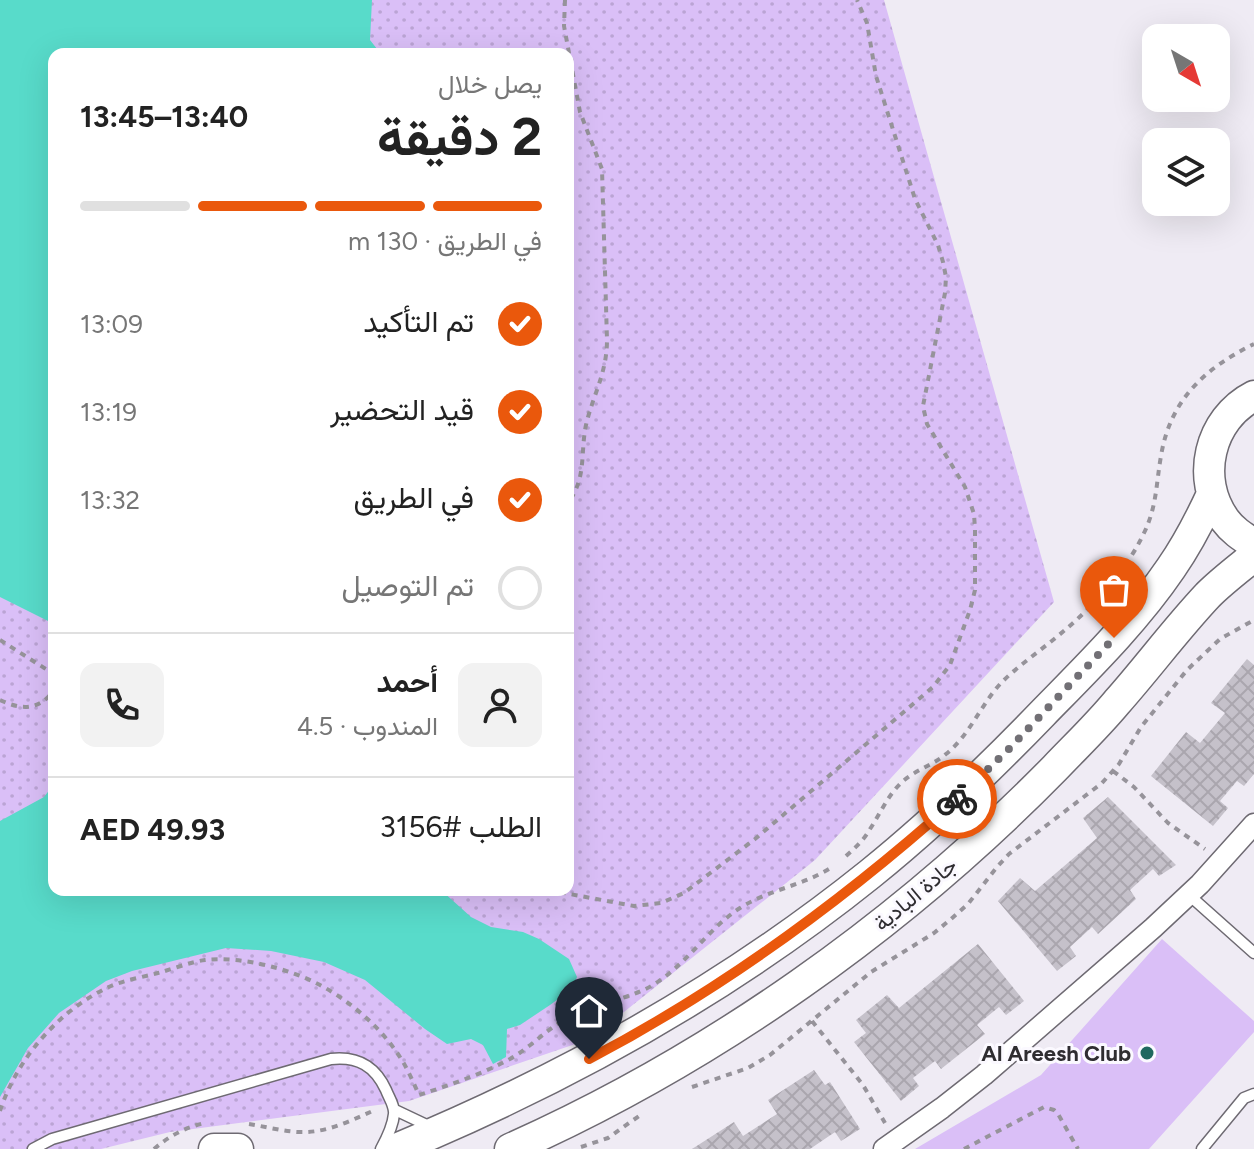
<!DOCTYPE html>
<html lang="ar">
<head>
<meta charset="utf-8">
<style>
	body { margin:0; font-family:Figtree,Vazirmatn,sans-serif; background:#f2f2f2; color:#222; direction:rtl; height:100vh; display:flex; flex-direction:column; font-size:30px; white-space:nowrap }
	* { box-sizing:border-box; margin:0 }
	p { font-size:26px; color:#767676 }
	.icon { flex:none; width:44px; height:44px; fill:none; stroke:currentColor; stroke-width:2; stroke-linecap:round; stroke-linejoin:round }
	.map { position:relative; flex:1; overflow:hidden; direction:ltr }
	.side { position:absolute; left:48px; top:48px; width:526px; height:848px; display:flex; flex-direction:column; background:#fff; border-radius:16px; box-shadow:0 8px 32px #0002; direction:rtl }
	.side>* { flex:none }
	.needle { width:52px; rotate:141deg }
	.buttons { position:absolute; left:1142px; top:24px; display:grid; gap:16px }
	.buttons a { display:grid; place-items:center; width:88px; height:88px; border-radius:16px; background:#fff; box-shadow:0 8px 32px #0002; font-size:40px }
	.pin { position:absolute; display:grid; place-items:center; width:68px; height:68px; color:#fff; margin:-82px -34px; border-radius:50% 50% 50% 0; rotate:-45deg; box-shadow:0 0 8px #0007 }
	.pin .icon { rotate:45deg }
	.courier { position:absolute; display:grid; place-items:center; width:80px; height:80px; margin:-40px; border:6px solid #ea580c; border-radius:50%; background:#fff; color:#222; box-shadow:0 2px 10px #0007 }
	.head em { font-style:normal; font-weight:700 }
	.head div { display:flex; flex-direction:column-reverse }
	.head { display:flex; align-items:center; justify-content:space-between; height:136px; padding:0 32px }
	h1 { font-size:52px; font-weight:700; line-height:60px }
	.bar { display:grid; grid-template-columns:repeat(4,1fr); gap:12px 8px; align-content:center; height:96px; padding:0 32px }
	.bar i { height:10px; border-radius:6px; background:#e0e0e0 }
	.bar .on { background:#ea580c }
	.bar p { grid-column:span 4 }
	.line { display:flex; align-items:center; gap:20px; padding:0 32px; border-top:2px solid #e0e0e0 }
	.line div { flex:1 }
	.round { display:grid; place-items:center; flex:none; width:84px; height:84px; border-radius:16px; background:#f2f2f2 }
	ol { padding:0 32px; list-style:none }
	li { display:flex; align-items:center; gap:24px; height:88px }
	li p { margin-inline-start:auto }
	li .icon { padding:8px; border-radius:50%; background:#ea580c; color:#fff; stroke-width:4 }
	li:last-child { color:#767676 }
	li i { width:44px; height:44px; border:4px solid #e0e0e0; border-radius:50% }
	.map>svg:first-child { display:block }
	.green { fill:url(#green-dots); fill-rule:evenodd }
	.pitch { fill:#dabff7 }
	.water { fill:#58dbca }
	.building { fill:url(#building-cross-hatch) }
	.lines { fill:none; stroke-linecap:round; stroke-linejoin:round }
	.lane-casing { stroke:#6e6a72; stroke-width:13 }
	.street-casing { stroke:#6e6a72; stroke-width:23 }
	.secondary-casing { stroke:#6e6a72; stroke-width:33 }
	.path { stroke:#96939a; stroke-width:4; stroke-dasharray:6 6; stroke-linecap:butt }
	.lane { stroke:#fff; stroke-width:10 }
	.street { stroke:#fff; stroke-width:20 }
	.secondary { stroke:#fff; stroke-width:30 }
	.done { stroke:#727075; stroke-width:8; stroke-dasharray:0 14.4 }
	.route { stroke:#ea580c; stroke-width:10 }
	.poi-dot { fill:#1f685f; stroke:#fbf9ff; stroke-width:3 }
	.labels { text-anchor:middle; stroke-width:6; stroke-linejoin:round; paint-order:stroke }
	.street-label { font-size:22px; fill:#2f2d31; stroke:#fbf9ff }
	.poi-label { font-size:22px; font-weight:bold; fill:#2f2d31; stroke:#fbf9ff; text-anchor:end }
</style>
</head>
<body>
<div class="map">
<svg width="1254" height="1149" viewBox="0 0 1254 1149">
	<defs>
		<pattern id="green-dots" width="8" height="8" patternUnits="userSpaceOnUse" patternTransform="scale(2)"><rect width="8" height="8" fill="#dabff7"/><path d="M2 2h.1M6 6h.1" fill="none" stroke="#bba4d4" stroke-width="1.8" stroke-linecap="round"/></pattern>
		<pattern id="building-cross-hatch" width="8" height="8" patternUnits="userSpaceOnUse" patternTransform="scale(2)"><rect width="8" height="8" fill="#c5c1ca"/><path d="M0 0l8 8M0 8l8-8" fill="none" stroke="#aaa6ae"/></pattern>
	</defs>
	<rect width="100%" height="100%" fill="#efebf4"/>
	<path class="green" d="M 0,0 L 884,0 L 1054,602 L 815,860 L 590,1039 L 409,1101 L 170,1132 L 101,1149 L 0,1149 ZM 54,54 L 568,54 L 568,890 L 54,890 Z"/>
	<path class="pitch" d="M 1162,939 L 1254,1021 L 1254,1032 L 1149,1149 L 915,1149 L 1041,1075 Z"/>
	<path class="water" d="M 0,0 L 372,0 L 370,40 L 381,54 L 54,54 L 54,625 L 50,622 L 0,597 Z
		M 54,784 L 54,890 L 441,890 L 471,917 L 491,927 L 523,932 L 539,939 L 569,959 L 577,977 L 572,989 L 550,1005 L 520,1025 L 507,1029 L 506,1057 L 493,1064 L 483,1045 L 471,1039 L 447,1044 L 425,1029 L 365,980 L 324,962 L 271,951 L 226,948 L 132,971 L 106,981 L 59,1013 L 28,1048 L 0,1097 L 0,821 L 44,797 Z"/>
	<path class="building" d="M 1247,659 L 1254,665 L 1254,774 L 1244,786 L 1237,781 L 1220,801 L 1228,808 L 1213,826 L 1151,776 L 1186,732 L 1200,743 L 1225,713 L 1211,703 Z
		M 1108,797 L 1176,865 L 1159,876 L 1153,869 L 1130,890 L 1136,899 L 1098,934 L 1092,927 L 1070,947 L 1076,956 L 1057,971 L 998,901 L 1020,878 L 1035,891 L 1097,838 L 1083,818 Z
		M 978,944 L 1024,1001 L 1006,1015 L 999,1007 L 977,1025 L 985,1034 L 941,1069 L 935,1061 L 913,1078 L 919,1086 L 901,1101 L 854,1042 L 866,1033 L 856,1020 L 887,995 L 899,1008 Z
		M 814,1070 L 825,1085 L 830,1082 L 860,1129 L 841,1141 L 835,1132 L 810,1149 L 692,1149 L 734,1122 L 743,1136 L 777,1114 L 768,1100 Z"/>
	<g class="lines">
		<defs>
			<path id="lane" d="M 1189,895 L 1254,953
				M 395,1110 L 433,1128
				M 33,1149 L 52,1139 L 331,1059 C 358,1056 375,1066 386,1090 C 389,1098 395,1106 394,1114 C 393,1126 387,1138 381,1149
				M 1202,1149 L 1244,1098 L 1254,1094"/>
			<path id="street" d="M 884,1149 L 942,1108 L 984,1075 L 1153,928 L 1200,884 L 1254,824"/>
			<path id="secondary" d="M 1254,396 C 1209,419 1195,479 1225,520 C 1233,531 1243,537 1254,544
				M 214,1149 L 238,1149
				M 396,1149 C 565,1079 727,989 870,874 C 932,824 988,770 1043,713 C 1088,667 1135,621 1171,568 C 1187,545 1200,520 1212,494
				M 510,1149 C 712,1059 900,926 1055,768 C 1076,746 1098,725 1117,702 C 1148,667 1176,629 1208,595 C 1222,581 1238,569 1254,556"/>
		</defs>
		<use href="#lane" class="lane-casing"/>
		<use href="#street" class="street-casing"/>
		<use href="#secondary" class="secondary-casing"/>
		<path class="path" d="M 565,0 L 564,26 L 580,112 L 602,169 L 607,340 C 607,373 593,395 586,425 C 580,454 587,477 568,503
			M 0,640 L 49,671 L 54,677
			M 0,700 C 21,710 39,711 54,690
			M 1113,771 L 1134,787 L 1168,823 L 1205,849
			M 846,856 C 855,848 864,840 870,829 C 880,814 887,797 900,784 C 914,770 932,766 946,754 C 970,735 981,704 1002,682 C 1019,665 1040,651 1059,635 C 1093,607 1125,573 1144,533 C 1157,506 1156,484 1161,456 C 1170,400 1205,368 1254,344
			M 548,890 L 634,906 L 661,903 L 684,893 L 755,839 L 933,687 L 950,665 L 970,610 L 975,590 L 975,529 L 974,514 L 965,487 L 927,424 L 923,406 L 945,293 L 946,277 L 943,262 L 938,245 L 915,199 L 876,76 L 867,23 L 857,0
			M 812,1021 L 863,1085 L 885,1123
			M 692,1087 L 748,1068 L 770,1055 L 871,972 L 934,933 L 951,919 L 968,904 L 997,867 L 1009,854 L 1102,783 L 1119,764 L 1141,727 L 1187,670 L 1220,639 L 1254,620
			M 0,1111 C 17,1058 60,1009 111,986 C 125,980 143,977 158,973 C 173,969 190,962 205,960 C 240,956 287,968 318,984 C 351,1001 384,1030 403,1062 C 409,1072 414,1084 419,1095 C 450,1085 482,1074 510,1059 C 533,1046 550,1025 575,1014 C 602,1001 634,999 659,981 C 690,960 709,928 740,908 C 768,890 801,886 829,869
			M 249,1124 C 268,1127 288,1133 307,1132 C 331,1131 354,1119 375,1110
			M 581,1147 L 608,1138 L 639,1116
			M 154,1149 C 169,1136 186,1127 205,1123
			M 964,1149 L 1044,1107 L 1054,1110 L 1058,1114 L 1078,1149"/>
		<use href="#lane" class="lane"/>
		<use href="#street" class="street"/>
		<use href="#secondary" class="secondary"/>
	</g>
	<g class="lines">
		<path class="done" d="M 957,799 L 1008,750 L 1114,638"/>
		<path class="route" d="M 589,1059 C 723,989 844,900 957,799"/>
	</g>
	<circle class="poi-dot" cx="1147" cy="1053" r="8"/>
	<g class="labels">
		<g class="street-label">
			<text transform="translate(915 894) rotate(-40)" y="8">جادة البادية</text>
		</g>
		<g class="poi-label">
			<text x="1131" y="1061">Al Areesh Club</text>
		</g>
	</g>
</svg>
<div class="buttons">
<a><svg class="needle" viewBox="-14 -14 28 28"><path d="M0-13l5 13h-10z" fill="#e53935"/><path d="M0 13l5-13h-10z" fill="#767676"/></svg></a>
<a><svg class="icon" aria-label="layers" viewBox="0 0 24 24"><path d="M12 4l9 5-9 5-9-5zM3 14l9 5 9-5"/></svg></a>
</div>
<div class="pin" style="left:1114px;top:638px;background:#ea580c"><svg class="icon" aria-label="bag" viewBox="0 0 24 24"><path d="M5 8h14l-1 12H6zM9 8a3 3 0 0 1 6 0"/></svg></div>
<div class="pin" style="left:589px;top:1059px;background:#1f2937"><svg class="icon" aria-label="home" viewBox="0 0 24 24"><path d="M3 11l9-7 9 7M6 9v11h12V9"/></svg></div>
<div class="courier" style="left:957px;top:799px"><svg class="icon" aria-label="bike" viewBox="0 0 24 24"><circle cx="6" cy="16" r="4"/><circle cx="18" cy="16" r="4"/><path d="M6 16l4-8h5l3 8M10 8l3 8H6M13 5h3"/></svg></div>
<section class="side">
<div class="head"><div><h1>2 دقيقة</h1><p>يصل خلال</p></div><em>13:40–13:45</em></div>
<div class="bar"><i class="on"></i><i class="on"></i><i class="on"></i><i></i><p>في الطريق · 130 m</p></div>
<ol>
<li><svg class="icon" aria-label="check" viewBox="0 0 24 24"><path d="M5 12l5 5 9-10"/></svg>تم التأكيد<p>13:09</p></li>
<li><svg class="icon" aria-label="check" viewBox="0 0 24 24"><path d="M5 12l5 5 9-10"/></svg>قيد التحضير<p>13:19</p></li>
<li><svg class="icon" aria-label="check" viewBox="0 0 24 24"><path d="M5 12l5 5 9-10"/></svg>في الطريق<p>13:32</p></li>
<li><i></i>تم التوصيل</li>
</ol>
<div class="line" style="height:144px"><a class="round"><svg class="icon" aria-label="person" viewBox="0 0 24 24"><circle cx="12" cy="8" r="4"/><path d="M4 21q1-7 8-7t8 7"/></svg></a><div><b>أحمد</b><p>المندوب · 4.5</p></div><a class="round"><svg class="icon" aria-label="phone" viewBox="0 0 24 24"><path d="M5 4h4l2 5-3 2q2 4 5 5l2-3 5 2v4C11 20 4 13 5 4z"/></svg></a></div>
<div class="line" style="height:104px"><div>الطلب #3156</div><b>AED 49.93</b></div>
</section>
</div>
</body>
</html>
